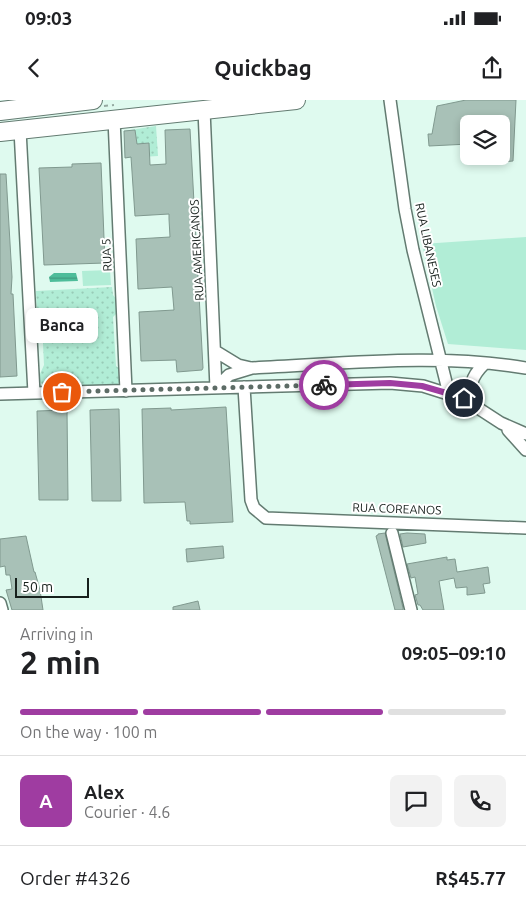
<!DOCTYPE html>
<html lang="en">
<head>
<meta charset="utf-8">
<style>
	body { margin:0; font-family:Ubuntu,sans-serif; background:#f2f2f2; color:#202124; height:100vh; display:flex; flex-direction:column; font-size:19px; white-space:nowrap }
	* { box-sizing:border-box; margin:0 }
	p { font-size:16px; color:#757577 }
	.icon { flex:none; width:28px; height:28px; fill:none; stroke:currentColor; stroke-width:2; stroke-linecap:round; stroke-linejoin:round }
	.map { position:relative; height:510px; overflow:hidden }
	.drawer { display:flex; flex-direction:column; background:#fff; flex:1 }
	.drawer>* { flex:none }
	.controls { position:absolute; left:460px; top:15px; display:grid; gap:10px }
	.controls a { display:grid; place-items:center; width:50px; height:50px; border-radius:8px; background:#fff; box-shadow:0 2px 8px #0003; font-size:25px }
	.scale { position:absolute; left:15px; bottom:12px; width:74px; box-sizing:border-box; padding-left:5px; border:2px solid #17201c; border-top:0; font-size:14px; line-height:18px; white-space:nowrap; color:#17201c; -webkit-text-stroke:4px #fff; paint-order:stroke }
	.pin { position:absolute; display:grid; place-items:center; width:42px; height:42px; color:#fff; margin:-21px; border:2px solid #fff; border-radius:50%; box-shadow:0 1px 5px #0007 }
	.courier { position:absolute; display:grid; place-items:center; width:50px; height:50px; margin:-25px; border:4px solid #9f3ca1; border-radius:50%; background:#fff; color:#222; box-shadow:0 1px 6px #0007 }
	.bubble { position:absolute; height:35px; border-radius:8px; background:#fff; box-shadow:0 2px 8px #0003; font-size:16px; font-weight:700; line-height:35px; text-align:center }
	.headline em { font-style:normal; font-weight:700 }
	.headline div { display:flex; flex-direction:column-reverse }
	.headline { display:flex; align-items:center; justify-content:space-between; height:85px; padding:0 20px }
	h1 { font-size:32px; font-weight:700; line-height:38px }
	.bar { display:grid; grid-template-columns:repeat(4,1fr); gap:8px 5px; align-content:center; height:60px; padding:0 20px }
	.bar i { height:6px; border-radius:4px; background:#e0e0e0 }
	.bar .active { background:#9f3ca1 }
	.bar p { grid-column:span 4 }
	.line { display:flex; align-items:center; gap:12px; padding:0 20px; border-top:1px solid #e0e0e0 }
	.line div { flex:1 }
	.round { display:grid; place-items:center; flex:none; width:52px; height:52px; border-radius:8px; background:#f2f2f2 }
	.status { display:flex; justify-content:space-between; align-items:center; height:35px; padding:0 25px; background:#fff; direction:ltr }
	.status svg { height:14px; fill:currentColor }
	header { display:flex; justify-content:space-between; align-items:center; height:65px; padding:0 20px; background:#fff; font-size:22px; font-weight:700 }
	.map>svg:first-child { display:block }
	.green { fill:#b1edd6 }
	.park { fill:url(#park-dots) }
	.water { fill:url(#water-rules) }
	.building { fill:#a8c1b7; stroke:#80998f }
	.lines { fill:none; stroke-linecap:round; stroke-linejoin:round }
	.street-casing { stroke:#637b71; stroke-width:14 }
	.primary-casing { stroke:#637b71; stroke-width:20 }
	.path { stroke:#95a9a1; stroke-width:2; stroke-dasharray:4 4; stroke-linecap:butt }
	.street { stroke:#fff; stroke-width:11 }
	.primary { stroke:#fff; stroke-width:18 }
	.done { stroke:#5d6c66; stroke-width:5; stroke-dasharray:0 9 }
	.route { stroke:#9f3ca1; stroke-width:6 }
	.labels { text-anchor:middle; stroke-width:4; stroke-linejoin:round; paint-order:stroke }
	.street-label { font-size:12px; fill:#17201c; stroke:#fff }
</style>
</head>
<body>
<div class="status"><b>09:03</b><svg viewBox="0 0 49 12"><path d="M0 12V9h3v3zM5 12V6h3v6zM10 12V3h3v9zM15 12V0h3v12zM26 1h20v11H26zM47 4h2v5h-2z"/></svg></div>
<header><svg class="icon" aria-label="back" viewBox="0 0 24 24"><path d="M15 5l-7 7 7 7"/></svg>Quickbag<svg class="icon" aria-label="share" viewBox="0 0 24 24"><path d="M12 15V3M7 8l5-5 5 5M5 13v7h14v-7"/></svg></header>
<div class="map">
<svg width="526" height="510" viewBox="0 0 526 510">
	<defs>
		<pattern id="park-dots" width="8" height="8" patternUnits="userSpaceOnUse" patternTransform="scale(1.25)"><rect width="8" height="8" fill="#b1edd6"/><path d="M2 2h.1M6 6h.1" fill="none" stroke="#98cbb7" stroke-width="1.8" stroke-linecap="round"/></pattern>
		<pattern id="water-rules" width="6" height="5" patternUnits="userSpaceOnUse" patternTransform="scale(1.25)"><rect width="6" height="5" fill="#4ebd9a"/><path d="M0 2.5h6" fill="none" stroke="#40997d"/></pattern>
	</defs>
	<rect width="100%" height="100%" fill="#dffaef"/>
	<path class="green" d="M 526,137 L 526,250 L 448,244 L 436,206 L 422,144 Z
		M 110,170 L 111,185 L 83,186 L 82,171 Z"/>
	<path class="park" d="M 156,26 L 158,56 L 125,58 L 124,31 Z
		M 112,187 L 113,195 L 117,200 L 118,212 L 113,217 L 116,266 L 120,269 L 121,280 L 117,285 L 45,288 L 40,282 L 40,274 L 44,265 L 42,222 L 37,215 L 36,191 Z"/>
	<path class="water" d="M 54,173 L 76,173 L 78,181 L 50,182 L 49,177 Z"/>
	<path class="building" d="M 466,0 L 516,0 L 513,61 L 501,62 L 501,24 L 469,24 L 469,44 L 429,46 L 428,34 L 432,34 L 437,6 Z
		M 190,29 L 203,268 L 202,270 L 177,272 L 176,260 L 141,261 L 139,212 L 174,210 L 172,187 L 138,189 L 136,139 L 170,137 L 169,119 L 169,114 L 135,116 L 131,57 L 125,58 L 124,31 L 135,30 L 137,44 L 149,43 L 150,65 L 166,64 L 165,30 Z
		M 101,63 L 105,163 L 44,165 L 39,68 L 72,67 L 72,64 Z
		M 0,74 L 6,74 L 12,177 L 11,194 L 13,194 L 17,276 L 0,277 Z
		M 226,307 L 233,422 L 190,424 L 190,421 L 187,421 L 185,402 L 144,403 L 142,309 L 171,308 L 171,310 Z
		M 119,309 L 121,401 L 92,401 L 90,310 Z
		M 67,310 L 68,400 L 39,400 L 37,311 Z
		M 385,433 L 403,508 L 403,510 L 395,510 L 376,436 L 378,435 L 378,434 Z
		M 407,433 L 425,434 L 426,443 L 403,447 L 400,434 Z
		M 26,436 L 34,472 L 35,472 L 40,490 L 43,510 L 12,510 L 6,490 L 12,489 L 10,475 L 6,475 L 5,466 L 0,467 L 0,439 Z
		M 223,446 L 224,458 L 187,462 L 186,449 Z
		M 447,457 L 447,460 L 455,459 L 457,472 L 488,467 L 490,483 L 483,484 L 485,493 L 467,495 L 467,487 L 456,488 L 454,478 L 439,481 L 444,510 L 423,510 L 420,505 L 418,505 L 415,495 L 418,494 L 415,477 L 411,478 L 407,464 Z
		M 198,501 L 200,510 L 173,510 L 173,507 Z"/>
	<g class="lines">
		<defs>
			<path id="street" d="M 390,0 L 405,109 L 413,150 L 449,294
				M 204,10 L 216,288
				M 114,19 L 126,291
				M 20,30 L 34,293
				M 215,251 L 238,265 L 251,268
				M 244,287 L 251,400 L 254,408 L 266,418 L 526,428
				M 216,288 L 229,275 L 252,268 C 343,264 436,253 526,268
				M 0,294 L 390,283 L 423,286 L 464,299 L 501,323 L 526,334
				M 473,304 C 470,285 470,278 484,264
				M 508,330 L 526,350
				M 392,433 L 411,510
				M 0,503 L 2,510"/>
			<path id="primary" d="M 0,11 L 93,0
				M 0,32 L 296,0"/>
		</defs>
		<use href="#street" class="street-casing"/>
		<use href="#primary" class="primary-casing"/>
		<path class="path" d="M 104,6 L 114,5"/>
		<use href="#street" class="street"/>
		<use href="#primary" class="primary"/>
	</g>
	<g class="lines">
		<path class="done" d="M 62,292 L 324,285"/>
		<path class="route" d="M 324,285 L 390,283 L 422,286 L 464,298"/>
	</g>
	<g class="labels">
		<g class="street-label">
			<text transform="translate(428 145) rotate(78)" y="4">RUA LIBANESES</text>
			<text transform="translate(197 150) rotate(-93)" y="4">RUA AMERICANOS</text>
			<text transform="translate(107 155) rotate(-93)" y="4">RUA 5</text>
			<text transform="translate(397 409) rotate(2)" y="4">RUA COREANOS</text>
		</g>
	</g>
</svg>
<div class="controls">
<a><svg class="icon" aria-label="layers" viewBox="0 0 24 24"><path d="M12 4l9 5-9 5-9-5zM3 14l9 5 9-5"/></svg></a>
</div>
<div class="scale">50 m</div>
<div class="pin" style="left:62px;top:292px;background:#ea580c"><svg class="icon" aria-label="bag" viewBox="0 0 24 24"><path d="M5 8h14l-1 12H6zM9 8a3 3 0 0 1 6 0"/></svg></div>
<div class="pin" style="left:464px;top:298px;background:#1f2937"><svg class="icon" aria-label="home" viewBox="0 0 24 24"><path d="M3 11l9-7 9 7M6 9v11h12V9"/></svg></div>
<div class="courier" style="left:324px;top:285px"><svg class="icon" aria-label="bike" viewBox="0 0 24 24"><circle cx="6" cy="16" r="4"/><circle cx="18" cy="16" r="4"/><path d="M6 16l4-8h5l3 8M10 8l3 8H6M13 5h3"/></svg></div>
<div class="bubble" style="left:26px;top:208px;width:72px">Banca</div>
</div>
<section class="drawer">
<div class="headline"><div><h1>2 min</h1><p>Arriving in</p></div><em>09:05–09:10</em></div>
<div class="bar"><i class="active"></i><i class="active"></i><i class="active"></i><i></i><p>On the way · 100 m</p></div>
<div class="line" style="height:90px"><b class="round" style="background:#9f3ca1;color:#fff">A</b><div><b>Alex</b><p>Courier · 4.6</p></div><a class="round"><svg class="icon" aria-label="chat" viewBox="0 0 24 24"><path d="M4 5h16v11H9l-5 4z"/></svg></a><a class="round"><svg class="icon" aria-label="phone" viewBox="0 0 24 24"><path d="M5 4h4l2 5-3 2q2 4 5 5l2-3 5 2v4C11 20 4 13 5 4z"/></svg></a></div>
<div class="line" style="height:65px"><div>Order #4326</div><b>R$45.77</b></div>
</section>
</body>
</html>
